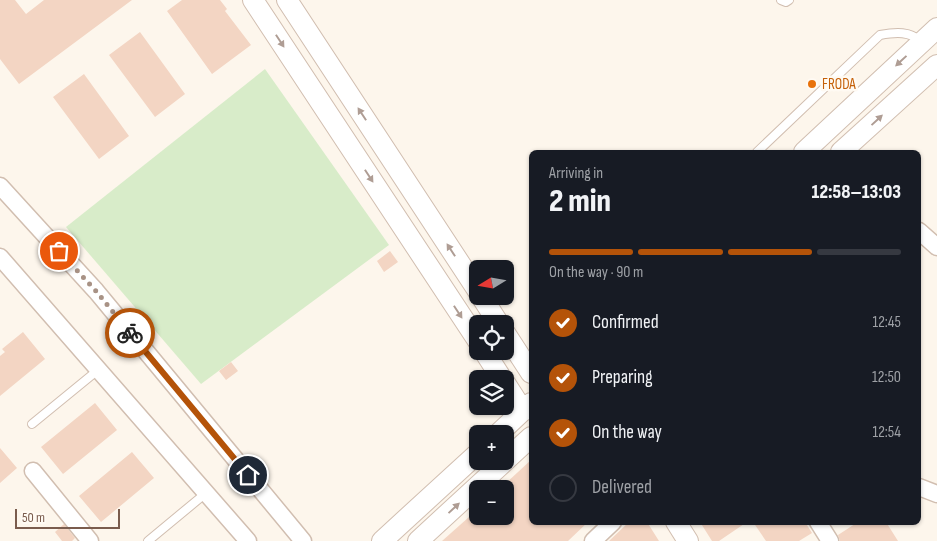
<!DOCTYPE html>
<html lang="en">
<head>
<meta charset="utf-8">
<style>
	body { margin:0; font-family:"Sofia Sans Condensed",sans-serif; background:#242831; color:#f1f3f6; height:100vh; display:flex; flex-direction:column; font-size:19px; white-space:nowrap }
	* { box-sizing:border-box; margin:0 }
	p { font-size:16px; color:#9ea1a6 }
	.icon { flex:none; width:28px; height:28px; fill:none; stroke:currentColor; stroke-width:2; stroke-linecap:round; stroke-linejoin:round }
	.map { position:relative; flex:1; overflow:hidden }
	.side { position:absolute; left:529px; top:150px; width:392px; height:375px; display:flex; flex-direction:column; background:#171b24; border-radius:8px; box-shadow:0 1px 4px #0004 }
	.side>* { flex:none }
	.needle { width:32px; rotate:259deg }
	.controls { position:absolute; left:469px; top:260px; display:grid; gap:10px }
	.controls a { display:grid; place-items:center; width:45px; height:45px; border-radius:8px; background:#171b24; box-shadow:0 1px 4px #0004; font-size:25px }
	.scale { position:absolute; left:15px; bottom:12px; width:105px; box-sizing:border-box; padding-left:5px; border:2px solid #7a5c4d; border-top:0; font-size:14px; line-height:18px; white-space:nowrap; color:#7a5c4d; -webkit-text-stroke:4px #fffaf3; paint-order:stroke }
	.pin { position:absolute; display:grid; place-items:center; width:42px; height:42px; color:#fff; margin:-21px; border:2px solid #fff; border-radius:50%; box-shadow:0 1px 5px #0007 }
	.courier { position:absolute; display:grid; place-items:center; width:50px; height:50px; margin:-25px; border:4px solid #b45309; border-radius:50%; background:#fff; color:#222; box-shadow:0 1px 6px #0007 }
	.overview em { font-style:normal; font-weight:800 }
	.overview div { display:flex; flex-direction:column-reverse }
	.overview { display:flex; align-items:center; justify-content:space-between; height:85px; padding:0 20px }
	h1 { font-size:32px; font-weight:800; line-height:38px }
	.bar { display:grid; grid-template-columns:repeat(4,1fr); gap:8px 5px; align-content:center; height:60px; padding:0 20px }
	.bar i { height:6px; border-radius:4px; background:#363941 }
	.bar .on { background:#b45309 }
	.bar p { grid-column:span 4 }
	ol { padding:0 20px; list-style:none }
	li { display:flex; align-items:center; gap:15px; height:55px }
	li p { margin-inline-start:auto }
	li .icon { padding:5px; border-radius:50%; background:#b45309; color:#fff; stroke-width:4 }
	li:last-child { color:#9ea1a6 }
	li i { width:28px; height:28px; border:2px solid #363941; border-radius:50% }
	.map>svg:first-child { display:block }
	.green { fill:#d8ecc9 }
	.building { fill:#f3d5c3 }
	.lines { fill:none; stroke-linecap:round; stroke-linejoin:round }
	.service-casing { stroke:#d1beb0; stroke-width:10 }
	.minor-casing { stroke:#d1beb0; stroke-width:19 }
	.tertiary-casing { stroke:#d1beb0; stroke-width:22 }
	.service { stroke:#fff; stroke-width:8 }
	.minor { stroke:#fff; stroke-width:16 }
	.tertiary { stroke:#fff; stroke-width:20 }
	.oneway { fill:#af9d94 }
	.done { stroke:#a89285; stroke-width:5; stroke-dasharray:0 9 }
	.route { stroke:#b45309; stroke-width:6 }
	.food-dot { fill:#e8710a; stroke:#fffaf3; stroke-width:2 }
	.labels { text-anchor:middle; stroke-width:5; stroke-linejoin:round; paint-order:stroke }
	.food-label { font-size:15px; fill:#c56008; stroke:#fffaf3; text-anchor:start }
</style>
</head>
<body>
<div class="map">
<svg width="937" height="541" viewBox="0 0 937 541">
	<rect width="100%" height="100%" fill="#fdf6ec"/>
	<path class="green" d="M 265,69 L 389,245 L 201,384 L 66,227 Z"/>
	<path class="building" d="M 0,0 L 15,0 L 26,14 L 44,0 L 132,0 L 19,84 L 0,59 Z
		M 182,0 L 220,0 L 227,9 L 225,11 L 251,45 L 212,74 L 167,11 Z
		M 140,32 L 185,94 L 155,117 L 109,55 Z
		M 84,74 L 129,136 L 99,159 L 53,97 Z
		M 390,251 L 398,262 L 384,272 L 377,261 Z
		M 23,332 L 45,359 L 0,396 L 0,356 L 5,352 L 2,349 Z
		M 231,362 L 238,371 L 226,380 L 219,371 Z
		M 95,403 L 117,430 L 63,474 L 41,447 Z
		M 0,448 L 17,468 L 0,483 Z
		M 132,452 L 154,478 L 101,522 L 79,496 Z
		M 531,460 L 531,522 L 588,522 L 568,541 L 442,541 L 478,509 L 478,516 L 505,516 L 505,484 Z
		M 629,522 L 647,522 L 659,541 L 609,541 Z
		M 700,522 L 747,522 L 719,541 L 712,541 Z
		M 753,522 L 805,522 L 812,533 L 799,541 L 766,541 Z
		M 858,522 L 886,522 L 898,541 L 840,541 L 838,535 Z
		M 64,524 L 75,538 L 72,541 L 62,541 L 55,532 Z"/>
	<g class="lines">
		<defs>
			<path id="service" d="M 781,0 L 786,2 L 789,0
				M 757,152 L 880,35 C 896,32 910,31 922,42
				M 32,424 L 98,370
				M 148,541 L 206,493"/>
			<path id="minor" d="M 0,186 L 96,291 L 303,541
				M 919,231 L 937,247
				M 0,257 L 248,541
				M 33,471 L 90,541
				M 919,487 L 937,494
				M 818,522 L 830,541
				M 593,541 L 613,522"/>
			<path id="tertiary" d="M 253,0 L 478,341
				M 287,0 L 478,291
				M 804,152 L 937,28
				M 841,152 L 937,65
				M 481,296 L 499,324
				M 505,333 L 531,373
				M 484,351 L 502,379
				M 505,383 L 523,411
				M 498,434 L 531,403
				M 676,522 L 688,541
				M 382,541 L 478,453
				M 418,541 L 531,437"/>
		</defs>
		<use href="#service" class="service-casing"/>
		<use href="#minor" class="minor-casing"/>
		<use href="#tertiary" class="tertiary-casing"/>
		<use href="#service" class="service"/>
		<use href="#minor" class="minor"/>
		<use href="#tertiary" class="tertiary"/>
	</g>
	<defs><path id="oneway-solid" d="M-6-.8H1V-3.2L6.5 0L1 3.2V.8H-6Z" transform="scale(1.25)"/></defs>
	<g class="oneway">
		<use href="#oneway-solid" transform="translate(280 41) rotate(57)"/>
		<use href="#oneway-solid" transform="translate(901 61) rotate(137)"/>
		<use href="#oneway-solid" transform="translate(362 114) rotate(-123)"/>
		<use href="#oneway-solid" transform="translate(877 120) rotate(-43)"/>
		<use href="#oneway-solid" transform="translate(369 176) rotate(57)"/>
		<use href="#oneway-solid" transform="translate(451 250) rotate(-123)"/>
		<use href="#oneway-solid" transform="translate(458 312) rotate(57)"/>
		<use href="#oneway-solid" transform="translate(454 508) rotate(-43)"/>
	</g>
	<g class="lines">
		<path class="done" d="M 59,251 L 96,291 L 130,333"/>
		<path class="route" d="M 130,333 L 248,475"/>
	</g>
	<circle class="food-dot" cx="812" cy="84" r="5"/>
	<g class="labels">
		<g class="food-label">
			<text x="822" y="89">FRODA</text>
		</g>
	</g>
</svg>
<div class="controls">
<a><svg class="needle" viewBox="-14 -14 28 28"><path d="M0-13l5 13h-10z" fill="#e53935"/><path d="M0 13l5-13h-10z" fill="#9ea1a6"/></svg></a>
<a><svg class="icon" aria-label="locate" viewBox="0 0 24 24"><circle cx="12" cy="12" r="6"/><path d="M12 2v4M12 18v4M2 12h4M18 12h4"/></svg></a>
<a><svg class="icon" aria-label="layers" viewBox="0 0 24 24"><path d="M12 4l9 5-9 5-9-5zM3 14l9 5 9-5"/></svg></a>
<a>+</a>
<a>−</a>
</div>
<div class="scale">50 m</div>
<div class="pin" style="left:59px;top:251px;background:#ea580c"><svg class="icon" aria-label="bag" viewBox="0 0 24 24"><path d="M5 8h14l-1 12H6zM9 8a3 3 0 0 1 6 0"/></svg></div>
<div class="pin" style="left:248px;top:475px;background:#1f2937"><svg class="icon" aria-label="home" viewBox="0 0 24 24"><path d="M3 11l9-7 9 7M6 9v11h12V9"/></svg></div>
<div class="courier" style="left:130px;top:333px"><svg class="icon" aria-label="bike" viewBox="0 0 24 24"><circle cx="6" cy="16" r="4"/><circle cx="18" cy="16" r="4"/><path d="M6 16l4-8h5l3 8M10 8l3 8H6M13 5h3"/></svg></div>
<section class="side">
<div class="overview"><div><h1>2 min</h1><p>Arriving in</p></div><em>12:58–13:03</em></div>
<div class="bar"><i class="on"></i><i class="on"></i><i class="on"></i><i></i><p>On the way · 90 m</p></div>
<ol>
<li><svg class="icon" aria-label="check" viewBox="0 0 24 24"><path d="M5 12l5 5 9-10"/></svg>Confirmed<p>12:45</p></li>
<li><svg class="icon" aria-label="check" viewBox="0 0 24 24"><path d="M5 12l5 5 9-10"/></svg>Preparing<p>12:50</p></li>
<li><svg class="icon" aria-label="check" viewBox="0 0 24 24"><path d="M5 12l5 5 9-10"/></svg>On the way<p>12:54</p></li>
<li><i></i>Delivered</li>
</ol>
</section>
</div>
</body>
</html>
